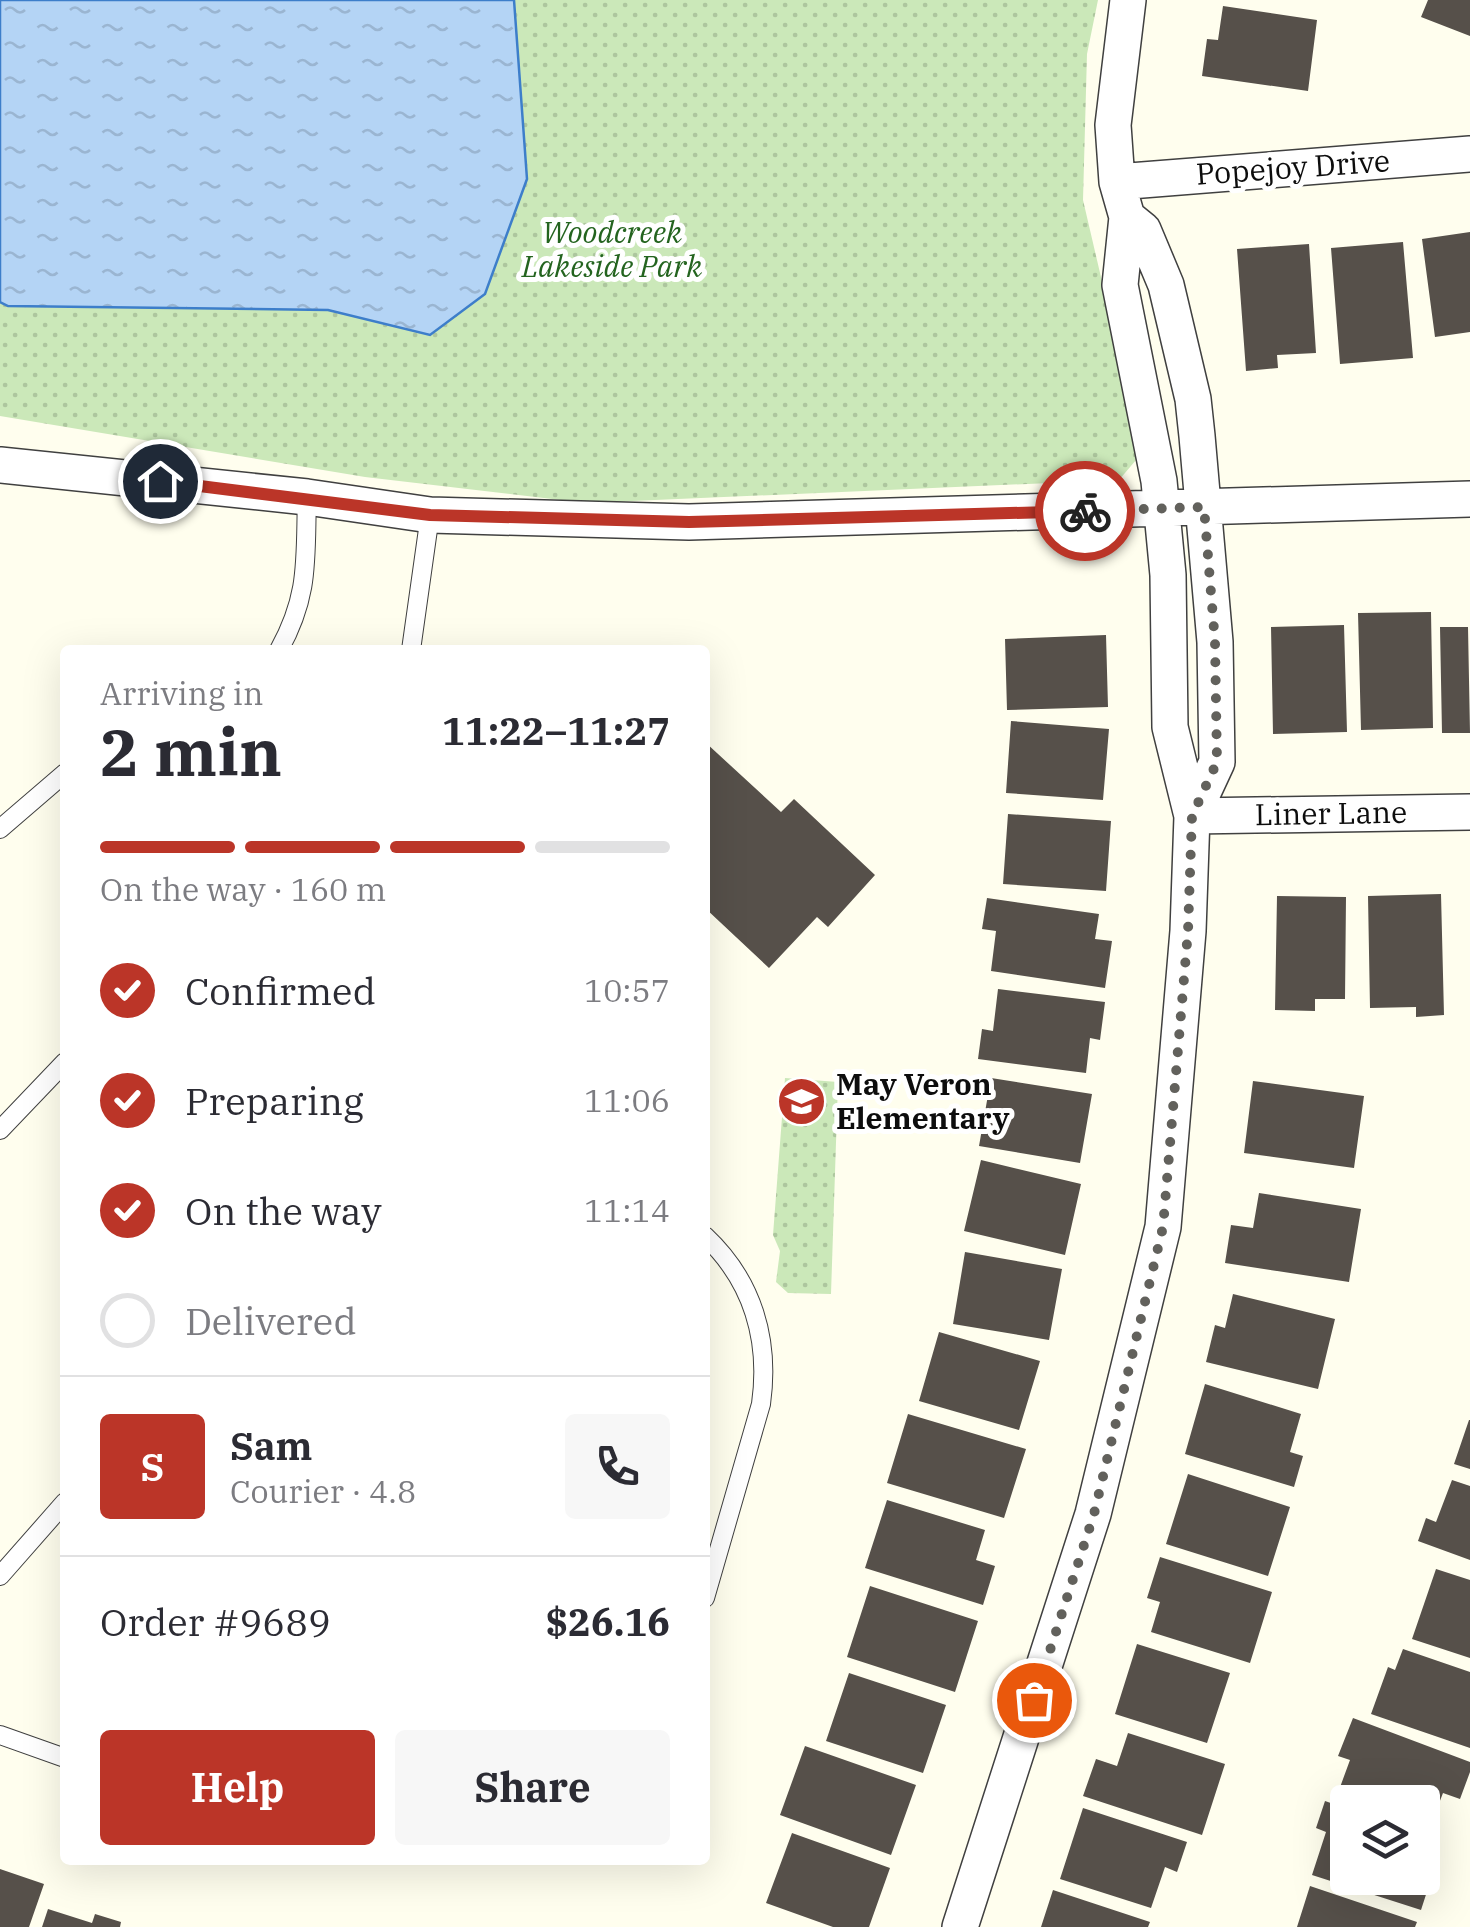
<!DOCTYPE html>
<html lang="en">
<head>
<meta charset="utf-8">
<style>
	body { margin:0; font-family:"IBM Plex Serif",serif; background:#f7f7f7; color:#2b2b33; height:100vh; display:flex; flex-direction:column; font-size:38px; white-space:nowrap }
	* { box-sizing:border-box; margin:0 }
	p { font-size:32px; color:#7c7c81 }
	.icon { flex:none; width:55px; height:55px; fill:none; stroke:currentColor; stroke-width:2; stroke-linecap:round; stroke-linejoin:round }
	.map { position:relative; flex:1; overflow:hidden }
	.drawer { position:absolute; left:60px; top:645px; width:650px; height:1220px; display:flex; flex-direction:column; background:#fff; border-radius:10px; box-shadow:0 10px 40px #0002 }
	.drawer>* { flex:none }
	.buttons { position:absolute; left:1330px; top:1785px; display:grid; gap:20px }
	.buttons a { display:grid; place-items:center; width:110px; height:110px; border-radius:10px; background:#fff; box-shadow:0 10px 40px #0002; font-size:50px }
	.pin { position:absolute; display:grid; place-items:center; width:85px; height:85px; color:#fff; margin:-42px; border:5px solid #fff; border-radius:50%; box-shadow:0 2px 10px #0007 }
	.courier { position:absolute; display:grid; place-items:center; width:100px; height:100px; margin:-50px; border:8px solid #bb3528; border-radius:50%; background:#fff; color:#222; box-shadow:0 2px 12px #0007 }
	.headline em { font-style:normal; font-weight:800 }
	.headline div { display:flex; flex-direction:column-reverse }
	.headline { display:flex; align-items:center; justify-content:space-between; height:170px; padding:0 40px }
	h1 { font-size:65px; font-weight:800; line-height:75px }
	.bar { display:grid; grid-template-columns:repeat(4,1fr); gap:15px 10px; align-content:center; height:120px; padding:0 40px }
	.bar i { height:12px; border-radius:8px; background:#e1e1e2 }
	.bar .current { background:#bb3528 }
	.bar p { grid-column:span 4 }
	.line { display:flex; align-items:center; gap:25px; padding:0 40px; border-top:2px solid #e1e1e2 }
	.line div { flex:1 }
	.round { display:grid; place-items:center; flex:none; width:105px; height:105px; border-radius:10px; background:#f7f7f7 }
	ol { padding:0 40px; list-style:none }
	li { display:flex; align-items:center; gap:30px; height:110px }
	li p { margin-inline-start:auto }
	li .icon { padding:10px; border-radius:50%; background:#bb3528; color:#fff; stroke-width:4 }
	li:last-child { color:#7c7c81 }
	li i { width:55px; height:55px; border:5px solid #e1e1e2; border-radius:50% }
	.primary-button { display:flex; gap:20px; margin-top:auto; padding:20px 40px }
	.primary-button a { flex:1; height:115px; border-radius:10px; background:#bb3528; color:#fff; font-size:40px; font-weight:800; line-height:115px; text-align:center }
	.primary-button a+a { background:#f7f7f7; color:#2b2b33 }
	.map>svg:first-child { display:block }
	.green { fill:url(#green-dots) }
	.water { fill:url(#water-ripples); stroke:#3d7eca; stroke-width:2.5 }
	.building { fill:#56504a }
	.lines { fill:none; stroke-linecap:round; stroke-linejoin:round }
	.service-casing { stroke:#404040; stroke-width:20 }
	.minor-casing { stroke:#404040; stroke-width:38 }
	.service { stroke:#fff; stroke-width:18 }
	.minor { stroke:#fff; stroke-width:35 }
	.done { stroke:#62615c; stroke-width:10; stroke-dasharray:0 18 }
	.route { stroke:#bb3528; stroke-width:12 }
	.labels { text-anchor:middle; stroke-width:10; stroke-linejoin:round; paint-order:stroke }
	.street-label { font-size:30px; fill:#0d0d0d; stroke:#fff }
	.park-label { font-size:30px; font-style:italic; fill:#24641f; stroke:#fff }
	.poi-label { font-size:30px; font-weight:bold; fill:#0d0d0d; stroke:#fff; text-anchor:start }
</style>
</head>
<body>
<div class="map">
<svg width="1470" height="1927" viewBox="0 0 1470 1927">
	<defs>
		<pattern id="green-dots" width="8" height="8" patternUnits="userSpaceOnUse" patternTransform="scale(2.5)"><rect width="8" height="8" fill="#cbe8b9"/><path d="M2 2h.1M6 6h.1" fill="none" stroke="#adc69e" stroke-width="1.8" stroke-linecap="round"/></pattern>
		<pattern id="water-ripples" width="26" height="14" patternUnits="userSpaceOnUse" patternTransform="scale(2.5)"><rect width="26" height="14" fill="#b4d4f5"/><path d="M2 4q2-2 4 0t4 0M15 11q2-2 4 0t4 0" fill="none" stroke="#9ab5d1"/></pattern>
	</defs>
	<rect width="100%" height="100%" fill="#fffeee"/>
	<path class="green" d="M 0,0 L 1098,0 L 1087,54 L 1083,200 L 1142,453 L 1119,480 L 586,503 L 365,477 L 0,416 Z
		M 785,1078 L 838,1082 L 831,1294 L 788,1293 L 776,1282 L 780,1251 L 773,1235 Z"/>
	<path class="water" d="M 0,0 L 514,0 L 527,179 L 485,294 L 430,335 L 328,310 L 8,306 L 0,302 Z"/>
	<path class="building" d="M 1428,0 L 1470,0 L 1470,36 L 1421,17 Z
		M 1223,6 L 1317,20 L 1308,91 L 1202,76 L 1207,39 L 1218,40 Z
		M 1470,232 L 1470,332 L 1435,337 L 1422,239 Z
		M 1403,242 L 1413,358 L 1340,364 L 1331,248 Z
		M 1309,244 L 1316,353 L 1277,355 L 1278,368 L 1246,371 L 1237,249 Z
		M 1431,612 L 1433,728 L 1361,730 L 1358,613 Z
		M 1344,625 L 1347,732 L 1273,734 L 1271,627 Z
		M 1440,627 L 1468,627 L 1470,733 L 1442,733 Z
		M 1106,635 L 1108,707 L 1007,710 L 1005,639 Z
		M 1011,721 L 1109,729 L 1103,800 L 1006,793 Z
		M 705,742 L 781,812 L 794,799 L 875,875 L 828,927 L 817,917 L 769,968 L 705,908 Z
		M 1008,814 L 1111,821 L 1106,891 L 1003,884 Z
		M 1441,894 L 1444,1015 L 1416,1017 L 1416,1007 L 1370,1008 L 1368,896 Z
		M 1277,896 L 1346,897 L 1345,999 L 1315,999 L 1315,1011 L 1275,1010 Z
		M 987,898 L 1099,914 L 1095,939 L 1112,941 L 1105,988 L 991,971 L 996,931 L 982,929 Z
		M 998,989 L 1105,1002 L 1100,1040 L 1090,1038 L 1086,1073 L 978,1059 L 982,1029 L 993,1031 Z
		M 991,1078 L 1092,1094 L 1080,1163 L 979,1146 Z
		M 1253,1081 L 1364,1096 L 1354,1168 L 1244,1153 Z
		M 981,1160 L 1081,1184 L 1065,1255 L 964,1231 Z
		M 1259,1193 L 1361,1209 L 1349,1282 L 1225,1263 L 1231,1225 L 1253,1228 Z
		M 965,1252 L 1062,1269 L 1049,1340 L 953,1324 Z
		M 1233,1294 L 1335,1319 L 1318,1389 L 1206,1362 L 1215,1325 L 1225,1328 Z
		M 939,1332 L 1040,1361 L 1019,1430 L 919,1401 Z
		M 1205,1384 L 1301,1414 L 1290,1452 L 1303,1456 L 1294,1487 L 1185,1454 Z
		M 908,1414 L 1026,1449 L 1004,1518 L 887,1483 Z
		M 1469,1420 L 1470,1420 L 1470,1469 L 1454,1464 Z
		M 1188,1474 L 1290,1507 L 1268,1576 L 1166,1544 Z
		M 1452,1480 L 1470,1486 L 1470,1560 L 1418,1541 L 1426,1518 L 1436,1522 Z
		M 887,1500 L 985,1530 L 976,1560 L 995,1566 L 983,1605 L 865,1568 Z
		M 1160,1557 L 1272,1592 L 1250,1663 L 1151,1632 L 1160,1602 L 1147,1598 Z
		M 1436,1569 L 1470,1580 L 1470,1658 L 1412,1639 Z
		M 870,1586 L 978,1621 L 955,1692 L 847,1657 Z
		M 1137,1644 L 1230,1673 L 1207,1743 L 1115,1714 Z
		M 1403,1649 L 1470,1672 L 1470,1748 L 1371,1714 L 1388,1667 L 1395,1670 Z
		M 849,1673 L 946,1705 L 923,1773 L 826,1741 Z
		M 1353,1718 L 1470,1762 L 1470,1772 L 1460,1799 L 1443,1793 L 1431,1824 L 1422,1820 L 1422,1802 L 1374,1802 L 1339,1790 L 1350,1760 L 1338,1756 Z
		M 1128,1733 L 1225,1764 L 1202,1835 L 1083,1796 L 1096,1759 L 1117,1766 Z
		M 805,1746 L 916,1785 L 891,1855 L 780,1815 Z
		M 1325,1801 L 1348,1809 L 1348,1878 L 1422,1878 L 1422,1869 L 1433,1873 L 1421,1910 L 1312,1875 L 1326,1832 L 1316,1828 Z
		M 1083,1808 L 1187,1842 L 1177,1872 L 1165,1867 L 1151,1908 L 1060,1879 Z
		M 792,1833 L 890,1868 L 869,1927 L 833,1927 L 766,1903 Z
		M 0,1869 L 44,1884 L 29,1927 L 0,1927 Z
		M 1310,1886 L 1417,1922 L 1415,1927 L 1297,1927 Z
		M 1053,1890 L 1150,1922 L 1148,1927 L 1041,1927 Z
		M 48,1909 L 92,1923 L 95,1914 L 121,1922 L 120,1927 L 42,1927 Z"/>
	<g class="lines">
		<defs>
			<path id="service" d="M 279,650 C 310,594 305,559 307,497
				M 411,650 L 430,515
				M 0,829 L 65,773
				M 0,1130 L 65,1062
				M 705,1236 C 753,1281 770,1340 761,1404 L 705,1598
				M 0,1576 L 65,1502
				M 0,1735 L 65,1758"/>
			<path id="minor" d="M 1117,182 L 1470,154
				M 1127,217 L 1143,230 L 1166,285 L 1193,399 L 1197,436 L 1215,642 L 1217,762 L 1192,816
				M 0,465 L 307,497 L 430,515 L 689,522 L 1470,499
				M 1192,816 L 1470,812
				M 960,1927 L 1093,1514 L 1163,1227 L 1188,931 L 1192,816 L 1170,727 L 1168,575 L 1159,481 L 1120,285 L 1127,217 L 1117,182 L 1113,125 L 1128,0"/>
		</defs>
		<use href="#service" class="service-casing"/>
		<use href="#minor" class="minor-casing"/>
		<use href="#service" class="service"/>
		<use href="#minor" class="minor"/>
	</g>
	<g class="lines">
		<path class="done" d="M 1034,1700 L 1094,1514 L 1163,1227 L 1188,931 L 1192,816 L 1217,762 L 1215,642 L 1204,507 L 1085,511"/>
		<path class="route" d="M 160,481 L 430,515 L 689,522 L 1085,511"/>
	</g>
	<defs>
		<symbol id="school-disc" viewBox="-11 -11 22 22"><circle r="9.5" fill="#bb3528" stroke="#fff"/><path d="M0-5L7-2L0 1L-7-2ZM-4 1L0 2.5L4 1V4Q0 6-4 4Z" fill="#fff"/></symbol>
	</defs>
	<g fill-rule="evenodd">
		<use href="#school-disc" x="774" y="1074" width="55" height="55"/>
	</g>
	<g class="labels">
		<g class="street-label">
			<text transform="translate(1293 168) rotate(-4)" y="10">Popejoy Drive</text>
			<text transform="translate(1331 814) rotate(-1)" y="10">Liner Lane</text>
		</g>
		<g class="park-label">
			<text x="612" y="243">Woodcreek<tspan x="612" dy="34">Lakeside Park</tspan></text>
		</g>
		<g class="poi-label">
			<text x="836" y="1095">May Veron<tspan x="836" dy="34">Elementary</tspan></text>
		</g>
	</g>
</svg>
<div class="buttons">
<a><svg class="icon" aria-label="layers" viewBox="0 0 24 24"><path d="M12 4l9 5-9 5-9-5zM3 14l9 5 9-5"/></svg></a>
</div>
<div class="pin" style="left:1034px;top:1700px;background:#ea580c"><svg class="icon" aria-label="bag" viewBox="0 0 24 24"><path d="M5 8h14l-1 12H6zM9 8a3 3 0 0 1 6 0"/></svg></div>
<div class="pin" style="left:160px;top:481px;background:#1f2937"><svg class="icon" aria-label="home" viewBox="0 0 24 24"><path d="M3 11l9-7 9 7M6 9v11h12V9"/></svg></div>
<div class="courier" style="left:1085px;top:511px"><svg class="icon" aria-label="bike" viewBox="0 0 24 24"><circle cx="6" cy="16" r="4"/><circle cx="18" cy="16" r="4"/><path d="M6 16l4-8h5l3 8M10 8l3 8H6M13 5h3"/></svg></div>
<section class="drawer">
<div class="headline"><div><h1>2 min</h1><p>Arriving in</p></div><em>11:22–11:27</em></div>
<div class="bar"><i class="current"></i><i class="current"></i><i class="current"></i><i></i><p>On the way · 160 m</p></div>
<ol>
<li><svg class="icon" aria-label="check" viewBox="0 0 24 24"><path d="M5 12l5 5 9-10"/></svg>Confirmed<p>10:57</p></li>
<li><svg class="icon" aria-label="check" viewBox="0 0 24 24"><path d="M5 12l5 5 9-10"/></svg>Preparing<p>11:06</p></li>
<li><svg class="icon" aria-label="check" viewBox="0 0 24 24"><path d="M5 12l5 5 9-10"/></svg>On the way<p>11:14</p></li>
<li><i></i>Delivered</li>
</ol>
<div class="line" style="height:180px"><b class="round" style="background:#bb3528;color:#fff">S</b><div><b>Sam</b><p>Courier · 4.8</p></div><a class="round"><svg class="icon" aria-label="phone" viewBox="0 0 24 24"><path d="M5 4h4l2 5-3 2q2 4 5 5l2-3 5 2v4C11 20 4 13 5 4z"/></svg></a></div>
<div class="line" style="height:130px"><div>Order #9689</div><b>$26.16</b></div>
<div class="primary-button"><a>Help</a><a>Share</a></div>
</section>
</div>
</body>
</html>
